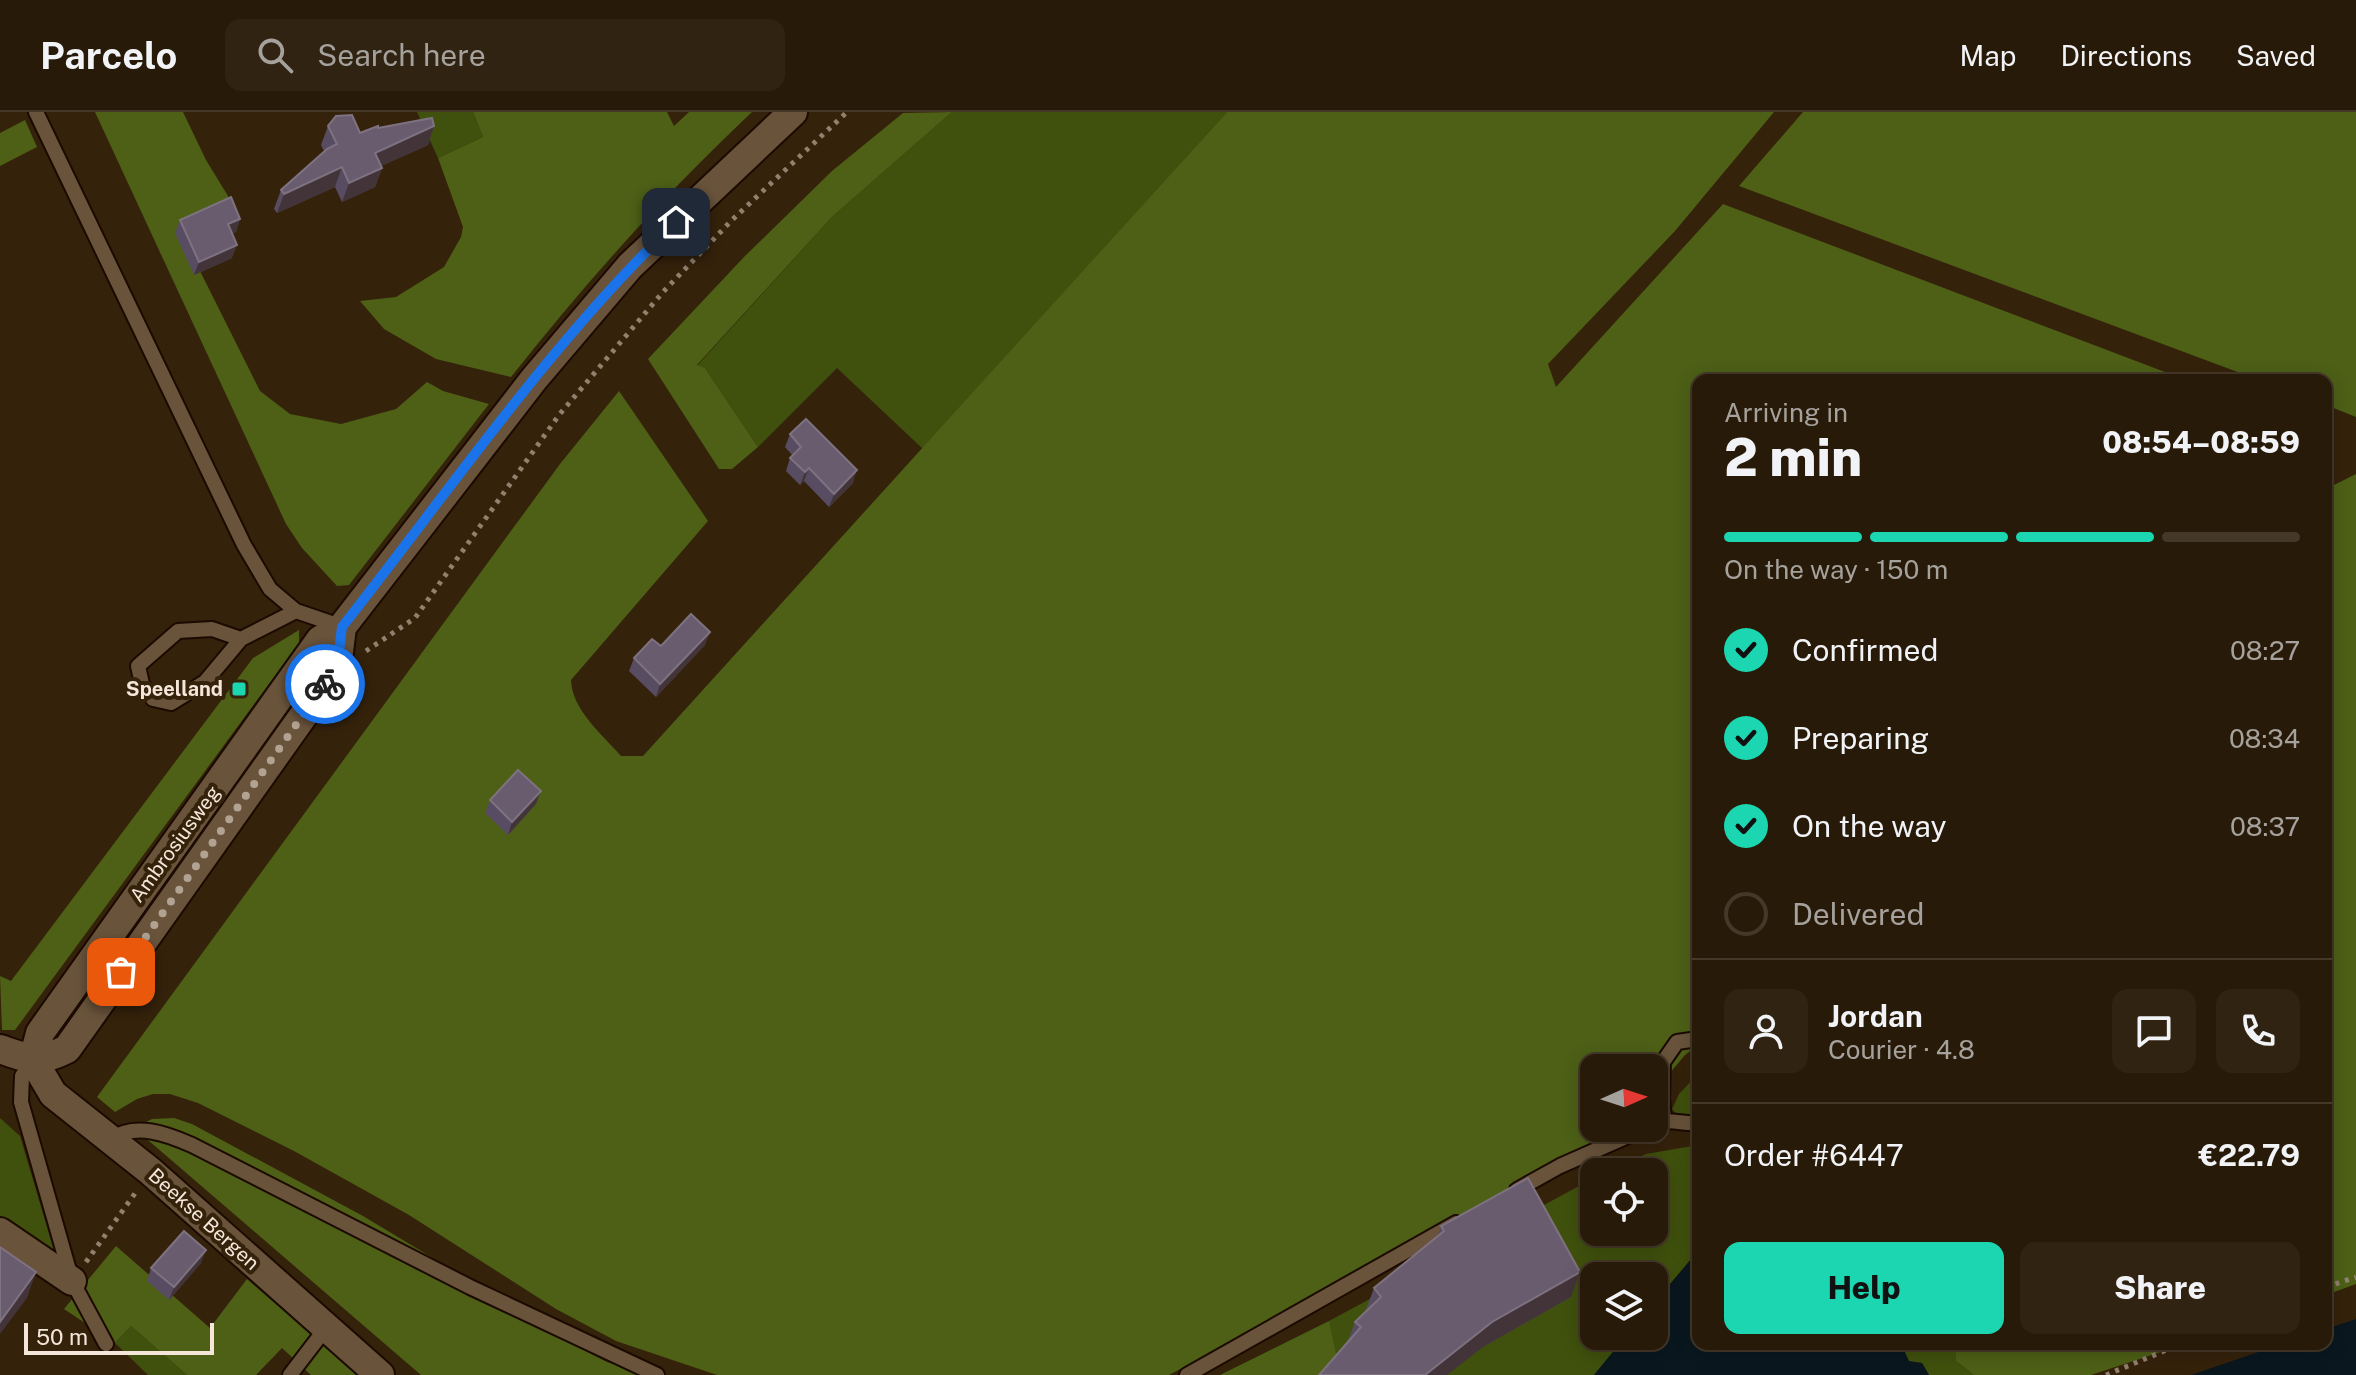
<!DOCTYPE html>
<html lang="en">
<head>
<meta charset="utf-8">
<style>
	body { margin:0; font-family:"Public Sans",sans-serif; background:#302312; color:#f1f3f6; height:100vh; display:flex; flex-direction:column; font-size:30px; white-space:nowrap }
	* { box-sizing:border-box; margin:0 }
	p { font-size:26px; color:#a5a19c }
	.icon { flex:none; width:44px; height:44px; fill:none; stroke:currentColor; stroke-width:2; stroke-linecap:round; stroke-linejoin:round }
	.map { position:relative; flex:1; overflow:hidden }
	.details { position:absolute; left:1692px; top:262px; width:640px; height:976px; display:flex; flex-direction:column; background:#281a08; border-radius:16px; box-shadow:0 4px 20px #0003,0 0 0 2px #443829 }
	.details>* { flex:none }
	.needle { width:52px; rotate:87deg }
	.tools { position:absolute; left:1580px; top:942px; display:grid; gap:16px }
	.tools a { display:grid; place-items:center; width:88px; height:88px; border-radius:16px; background:#281a08; box-shadow:0 4px 20px #0003,0 0 0 2px #443829; font-size:40px }
	.scale { position:absolute; left:24px; bottom:20px; width:190px; box-sizing:border-box; padding-left:8px; border:4px solid #f4e7da; border-top:0; font-size:22px; line-height:28px; white-space:nowrap; color:#f4e7da; -webkit-text-stroke:6px #35220b; paint-order:stroke }
	.pin { position:absolute; display:grid; place-items:center; width:68px; height:68px; color:#fff; margin:-34px; border-radius:16px; box-shadow:0 4px 12px #0006 }
	.courier { position:absolute; display:grid; place-items:center; width:80px; height:80px; margin:-40px; border:6px solid #1a73e8; border-radius:50%; background:#fff; color:#222; box-shadow:0 2px 10px #0007 }
	.overview em { font-style:normal; font-weight:800 }
	.overview div { display:flex; flex-direction:column-reverse }
	.overview { display:flex; align-items:center; justify-content:space-between; height:136px; padding:0 32px }
	h1 { font-size:52px; font-weight:800; line-height:60px }
	.bar { display:grid; grid-template-columns:repeat(4,1fr); gap:12px 8px; align-content:center; height:96px; padding:0 32px }
	.bar i { height:10px; border-radius:6px; background:#443829 }
	.bar .current { background:#1cd5b1 }
	.bar p { grid-column:span 4 }
	.line { display:flex; align-items:center; gap:20px; padding:0 32px; border-top:2px solid #443829 }
	.line div { flex:1 }
	.round { display:grid; place-items:center; flex:none; width:84px; height:84px; border-radius:16px; background:#302312 }
	ol { padding:0 32px; list-style:none }
	li { display:flex; align-items:center; gap:24px; height:88px }
	li p { margin-inline-start:auto }
	li .icon { padding:8px; border-radius:50%; background:#1cd5b1; color:#111; stroke-width:4 }
	li:last-child { color:#a5a19c }
	li i { width:44px; height:44px; border:4px solid #443829; border-radius:50% }
	.action { display:flex; gap:16px; margin-top:auto; padding:16px 32px }
	.action a { flex:1; height:92px; border-radius:16px; background:#1cd5b1; color:#111; font-size:32px; font-weight:800; line-height:92px; text-align:center }
	.action a+a { background:#302312; color:#f1f3f6 }
	header { display:flex; align-items:center; gap:48px; box-sizing:border-box; height:112px; padding:0 40px; background:#281a08; border-bottom:2px solid #443829 }
	header strong { font-size:38px }
	nav { display:flex; gap:44px; margin-inline-start:auto; font-size:28px }
	.search { width:560px; height:72px; background:#302312; display:flex; align-items:center; gap:20px; box-sizing:border-box; padding:0 28px; border-radius:16px; color:#a5a19c; font-size:30px }
	.map>svg:first-child { display:block }
	.green { fill:#40510d }
	.forest { fill:#4d6016 }
	.water { fill:#0a171f }
	.lines { fill:none; stroke-linecap:round; stroke-linejoin:round }
	.lane-casing { stroke:#1c0a00; stroke-width:18 }
	.street-casing { stroke:#1c0a00; stroke-width:32 }
	.path { stroke:#91816f; stroke-width:5; stroke-dasharray:4 6; stroke-linecap:butt }
	.lane { stroke:#69533b; stroke-width:14 }
	.street { stroke:#69533b; stroke-width:28 }
	.wall { fill:#584c62 }
	.shaded-wall { fill:#43343a }
	.building { fill:#695c6f; stroke:#7e7280; stroke-width:2 }
	.done { stroke:#b1a292; stroke-width:8; stroke-dasharray:0 14.4 }
	.route { stroke:#1a73e8; stroke-width:10 }
	.poi-dot { fill:#1cd5b1; stroke:#35220b; stroke-width:3 }
	.labels { text-anchor:middle; stroke-width:8; stroke-linejoin:round; paint-order:stroke }
	.poi-label { font-size:20px; font-weight:bold; fill:#f4e7da; stroke:#35220b; text-anchor:end }
	.street-label { font-size:20px; fill:#f4e7da; stroke:#35220b }
</style>
</head>
<body>
<header>
<strong>Parcelo</strong>
<div class="search"><svg class="icon" aria-label="search" viewBox="0 0 24 24"><circle cx="10" cy="10" r="6"/><path d="M15 15l6 6"/></svg>Search here</div>
<nav><a>Map</a><a>Directions</a><a>Saved</a></nav>
</header>
<div class="map">
<svg width="2356" height="1263" viewBox="0 0 2356 1263">
	<rect width="100%" height="100%" fill="#35220b"/>
	<path class="green" d="M 417,0 L 473,0 L 483,25 L 438,46 Z
		M 952,0 L 1227,0 L 923,337 L 837,256 L 758,335 L 705,256 L 697,254 L 832,105 Z
		M 1698,962 L 1698,1009 L 1678,1005 L 1672,997 L 1679,982 Z
		M 0,1006 L 20,1024 L 55,1142 L 0,1107 Z
		M 1698,1033 L 1698,1139 L 1654,1191 L 1654,1164 L 1594,1164 L 1594,1224 L 1626,1224 L 1594,1263 L 1333,1263 L 1329,1209 L 1594,1066 L 1594,1120 L 1654,1120 L 1654,1060 L 1608,1060 L 1646,1042 Z
		M 131,1214 L 187,1263 L 148,1263 L 115,1231 Z
		M 1901,1232 L 1956,1232 L 1956,1249 L 1974,1263 L 1929,1263 L 1922,1251 L 1909,1250 Z"/>
	<path class="forest" d="M 95,0 L 183,0 L 206,48 L 228,84 L 230,95 L 179,117 L 260,279 L 290,302 L 341,312 L 396,297 L 427,270 L 443,279 L 489,292 L 349,473 L 337,474 L 302,436 L 286,412 Z
		M 473,0 L 667,0 L 674,14 L 689,0 L 752,0 C 663,84 587,169 511,265 L 436,247 L 384,217 L 360,189 L 396,185 L 444,155 L 461,125 L 463,115 L 438,46 L 483,25 Z
		M 952,0 L 832,105 L 697,253 L 705,256 L 758,335 L 732,357 L 719,357 L 648,247 L 745,144 L 832,59 L 903,1 Z
		M 1227,0 L 1774,0 L 1675,119 L 1548,252 L 1556,275 L 1723,92 L 2186,268 L 1698,268 L 1698,933 L 1685,943 L 1654,980 L 1654,956 L 1594,956 L 1594,1016 L 1609,1016 L 1562,1057 L 1169,1263 L 717,1263 L 616,1229 L 556,1197 L 409,1103 L 294,1039 L 198,991 L 170,982 L 153,982 L 137,987 L 115,1000 L 97,985 L 560,352 L 619,279 L 708,409 L 571,568 C 572,598 602,622 621,644 L 643,644 Z
		M 1803,0 L 2356,0 L 2356,305 L 2326,293 L 2326,268 L 2259,268 L 1739,74 Z
		M 25,8 L 37,35 L 0,54 L 0,21 Z
		M 2356,362 L 2356,1172 L 2326,1183 L 2326,377 Z
		M 299,518 L 299,531 L 15,918 L 2,918 L 0,864 L 11,869 L 253,546 Z
		M 174,1006 L 192,1012 L 363,1104 L 446,1154 L 528,1209 L 607,1250 L 646,1263 L 421,1263 L 134,1016 L 152,1007 Z
		M 116,1134 L 210,1216 L 247,1167 L 359,1263 L 311,1263 L 282,1236 L 256,1263 L 187,1263 L 131,1214 L 115,1231 L 64,1197 Z
		M 1329,1209 L 1339,1257 L 1333,1263 L 1220,1263 Z
		M 1956,1232 L 2185,1232 L 2091,1263 L 1974,1263 L 1956,1249 Z"/>
	<path class="water" d="M 1698,1139 L 1698,1232 L 1901,1232 L 1909,1249 L 1922,1251 L 1929,1263 L 1594,1263 L 1626,1224 L 1654,1224 L 1654,1191 Z
		M 2356,1207 L 2356,1263 L 2191,1263 L 2282,1232 L 2326,1232 L 2326,1217 Z"/>
	<g class="lines">
		<defs>
			<path id="lane" d="M 36,0 L 244,433 L 270,477 L 296,499 L 340,514
				M 241,527 L 212,517 L 178,519 L 138,554 L 142,572 L 153,587 L 171,591 L 205,570 L 241,527 L 296,499
				M 33,948 L 22,964 L 21,990 L 72,1169 L 106,1232
				M 1664,1008 L 1662,987 L 1663,950 L 1677,930 L 1698,927
				M 1658,1011 C 1670,1006 1685,1013 1698,1011
				M 111,1027 C 136,1010 167,1022 192,1033 L 470,1175 L 657,1263
				M 1517,1078 L 1560,1054 L 1646,1016
				M 290,1263 L 326,1216
				M 1187,1263 L 1456,1111"/>
			<path id="street" d="M 0,937 C 29,947 38,952 67,937 L 337,556 L 342,515
				M 33,948 L 40,921 L 320,528 L 342,515 L 534,267 L 630,154 L 793,0
				M 33,948 L 53,982 L 150,1059 L 380,1263
				M 0,1120 L 72,1169"/>
		</defs>
		<use href="#lane" class="lane-casing"/>
		<use href="#street" class="street-casing"/>
		<path class="path" d="M 366,539 L 415,506 L 559,303 L 663,180 L 732,108 L 847,0
			M 86,1150 L 136,1080
			M 2326,1175 L 2356,1165
			M 2106,1263 L 2181,1232"/>
		<use href="#lane" class="lane"/>
		<use href="#street" class="street"/>
	</g>
	<path class="wall" d="M 328,14 L 360,21 L 378,16 L 434,14 L 428,33 L 381,54 L 382,56 L 375,75 L 342,90 L 335,75 L 277,101 L 274,97 L 281,78 L 324,39 L 321,33 Z
		M 240,107 L 236,120 L 232,121 L 232,146 L 194,163 L 175,121 L 180,108 Z
		M 790,322 L 853,371 L 829,395 L 804,369 L 800,373 L 786,359 L 790,346 L 793,344 L 785,335 Z
		M 705,533 L 656,585 L 629,559 L 634,546 L 661,534 Z
		M 490,688 L 536,692 L 508,723 L 485,701 Z
		M 1441,1114 L 1571,1185 L 1483,1235 L 1347,1231 L 1355,1210 L 1365,1200 L 1374,1176 L 1437,1125 Z
		M 201,1151 L 169,1188 L 147,1169 L 151,1156 Z"/>
	<path class="shaded-wall" d="M 434,14 L 428,33 L 368,60 L 375,41 Z
		M 342,55 L 335,75 L 277,101 L 284,82 Z
		M 382,56 L 375,75 L 342,90 L 349,71 Z
		M 240,107 L 236,120 L 223,125 L 228,112 Z
		M 237,133 L 232,146 L 194,163 L 199,150 Z
		M 809,356 L 804,369 L 800,373 L 805,360 Z
		M 857,358 L 853,371 L 829,395 L 834,382 Z
		M 710,520 L 705,533 L 656,585 L 660,572 Z
		M 541,679 L 536,692 L 508,723 L 512,710 Z
		M 206,1138 L 201,1151 L 169,1188 L 174,1175 Z
		M 36,1160 L 27,1186 L 0,1222 L 0,1210 Z
		M 1580,1160 L 1571,1185 L 1483,1235 L 1447,1263 L 1425,1263 L 1492,1210 Z"/>
	<path class="building" d="M 352,3 L 360,21 L 378,14 L 378,16 L 432,6 L 434,14 L 375,41 L 382,56 L 349,71 L 342,55 L 284,82 L 281,78 L 327,37 L 337,32 L 328,14 L 336,4 Z
		M 231,85 L 240,107 L 228,112 L 237,133 L 199,150 L 180,108 Z
		M 806,307 L 857,358 L 834,382 L 809,356 L 805,360 L 790,346 L 801,335 L 790,322 Z
		M 691,502 L 710,520 L 660,572 L 634,546 L 652,527 L 661,534 Z
		M 518,658 L 541,679 L 512,710 L 490,688 Z
		M 1528,1066 L 1580,1160 L 1492,1210 L 1425,1263 L 1319,1263 L 1361,1215 L 1355,1210 L 1381,1185 L 1374,1176 L 1444,1119 L 1441,1114 Z
		M 184,1119 L 206,1138 L 174,1175 L 151,1156 Z
		M 0,1135 L 36,1160 L 0,1210 Z"/>
	<g class="lines">
		<path class="done" d="M 121,860 L 325,572"/>
		<path class="route" d="M 325,572 L 337,556 L 342,515 C 450,378 550,231 676,110"/>
	</g>
	<rect class="poi-dot" x="231" y="569" width="16" height="16" rx="4"/>
	<g class="labels">
		<g class="poi-label">
			<text x="223" y="584">Speelland</text>
		</g>
		<g class="street-label">
			<text transform="translate(175 732) rotate(-54)" y="7">Ambrosiusweg</text>
			<text transform="translate(204 1107) rotate(42)" y="7">Beekse Bergen</text>
		</g>
	</g>
</svg>
<div class="tools">
<a><svg class="needle" viewBox="-14 -14 28 28"><path d="M0-13l5 13h-10z" fill="#e53935"/><path d="M0 13l5-13h-10z" fill="#a5a19c"/></svg></a>
<a><svg class="icon" aria-label="locate" viewBox="0 0 24 24"><circle cx="12" cy="12" r="6"/><path d="M12 2v4M12 18v4M2 12h4M18 12h4"/></svg></a>
<a><svg class="icon" aria-label="layers" viewBox="0 0 24 24"><path d="M12 4l9 5-9 5-9-5zM3 14l9 5 9-5"/></svg></a>
</div>
<div class="scale">50 m</div>
<div class="pin" style="left:121px;top:860px;background:#ea580c"><svg class="icon" aria-label="bag" viewBox="0 0 24 24"><path d="M5 8h14l-1 12H6zM9 8a3 3 0 0 1 6 0"/></svg></div>
<div class="pin" style="left:676px;top:110px;background:#1f2937"><svg class="icon" aria-label="home" viewBox="0 0 24 24"><path d="M3 11l9-7 9 7M6 9v11h12V9"/></svg></div>
<div class="courier" style="left:325px;top:572px"><svg class="icon" aria-label="bike" viewBox="0 0 24 24"><circle cx="6" cy="16" r="4"/><circle cx="18" cy="16" r="4"/><path d="M6 16l4-8h5l3 8M10 8l3 8H6M13 5h3"/></svg></div>
<section class="details">
<div class="overview"><div><h1>2 min</h1><p>Arriving in</p></div><em>08:54–08:59</em></div>
<div class="bar"><i class="current"></i><i class="current"></i><i class="current"></i><i></i><p>On the way · 150 m</p></div>
<ol>
<li><svg class="icon" aria-label="check" viewBox="0 0 24 24"><path d="M5 12l5 5 9-10"/></svg>Confirmed<p>08:27</p></li>
<li><svg class="icon" aria-label="check" viewBox="0 0 24 24"><path d="M5 12l5 5 9-10"/></svg>Preparing<p>08:34</p></li>
<li><svg class="icon" aria-label="check" viewBox="0 0 24 24"><path d="M5 12l5 5 9-10"/></svg>On the way<p>08:37</p></li>
<li><i></i>Delivered</li>
</ol>
<div class="line" style="height:144px"><a class="round"><svg class="icon" aria-label="person" viewBox="0 0 24 24"><circle cx="12" cy="8" r="4"/><path d="M4 21q1-7 8-7t8 7"/></svg></a><div><b>Jordan</b><p>Courier · 4.8</p></div><a class="round"><svg class="icon" aria-label="chat" viewBox="0 0 24 24"><path d="M4 5h16v11H9l-5 4z"/></svg></a><a class="round"><svg class="icon" aria-label="phone" viewBox="0 0 24 24"><path d="M5 4h4l2 5-3 2q2 4 5 5l2-3 5 2v4C11 20 4 13 5 4z"/></svg></a></div>
<div class="line" style="height:104px"><div>Order #6447</div><b>€22.79</b></div>
<div class="action"><a>Help</a><a>Share</a></div>
</section>
</div>
</body>
</html>
